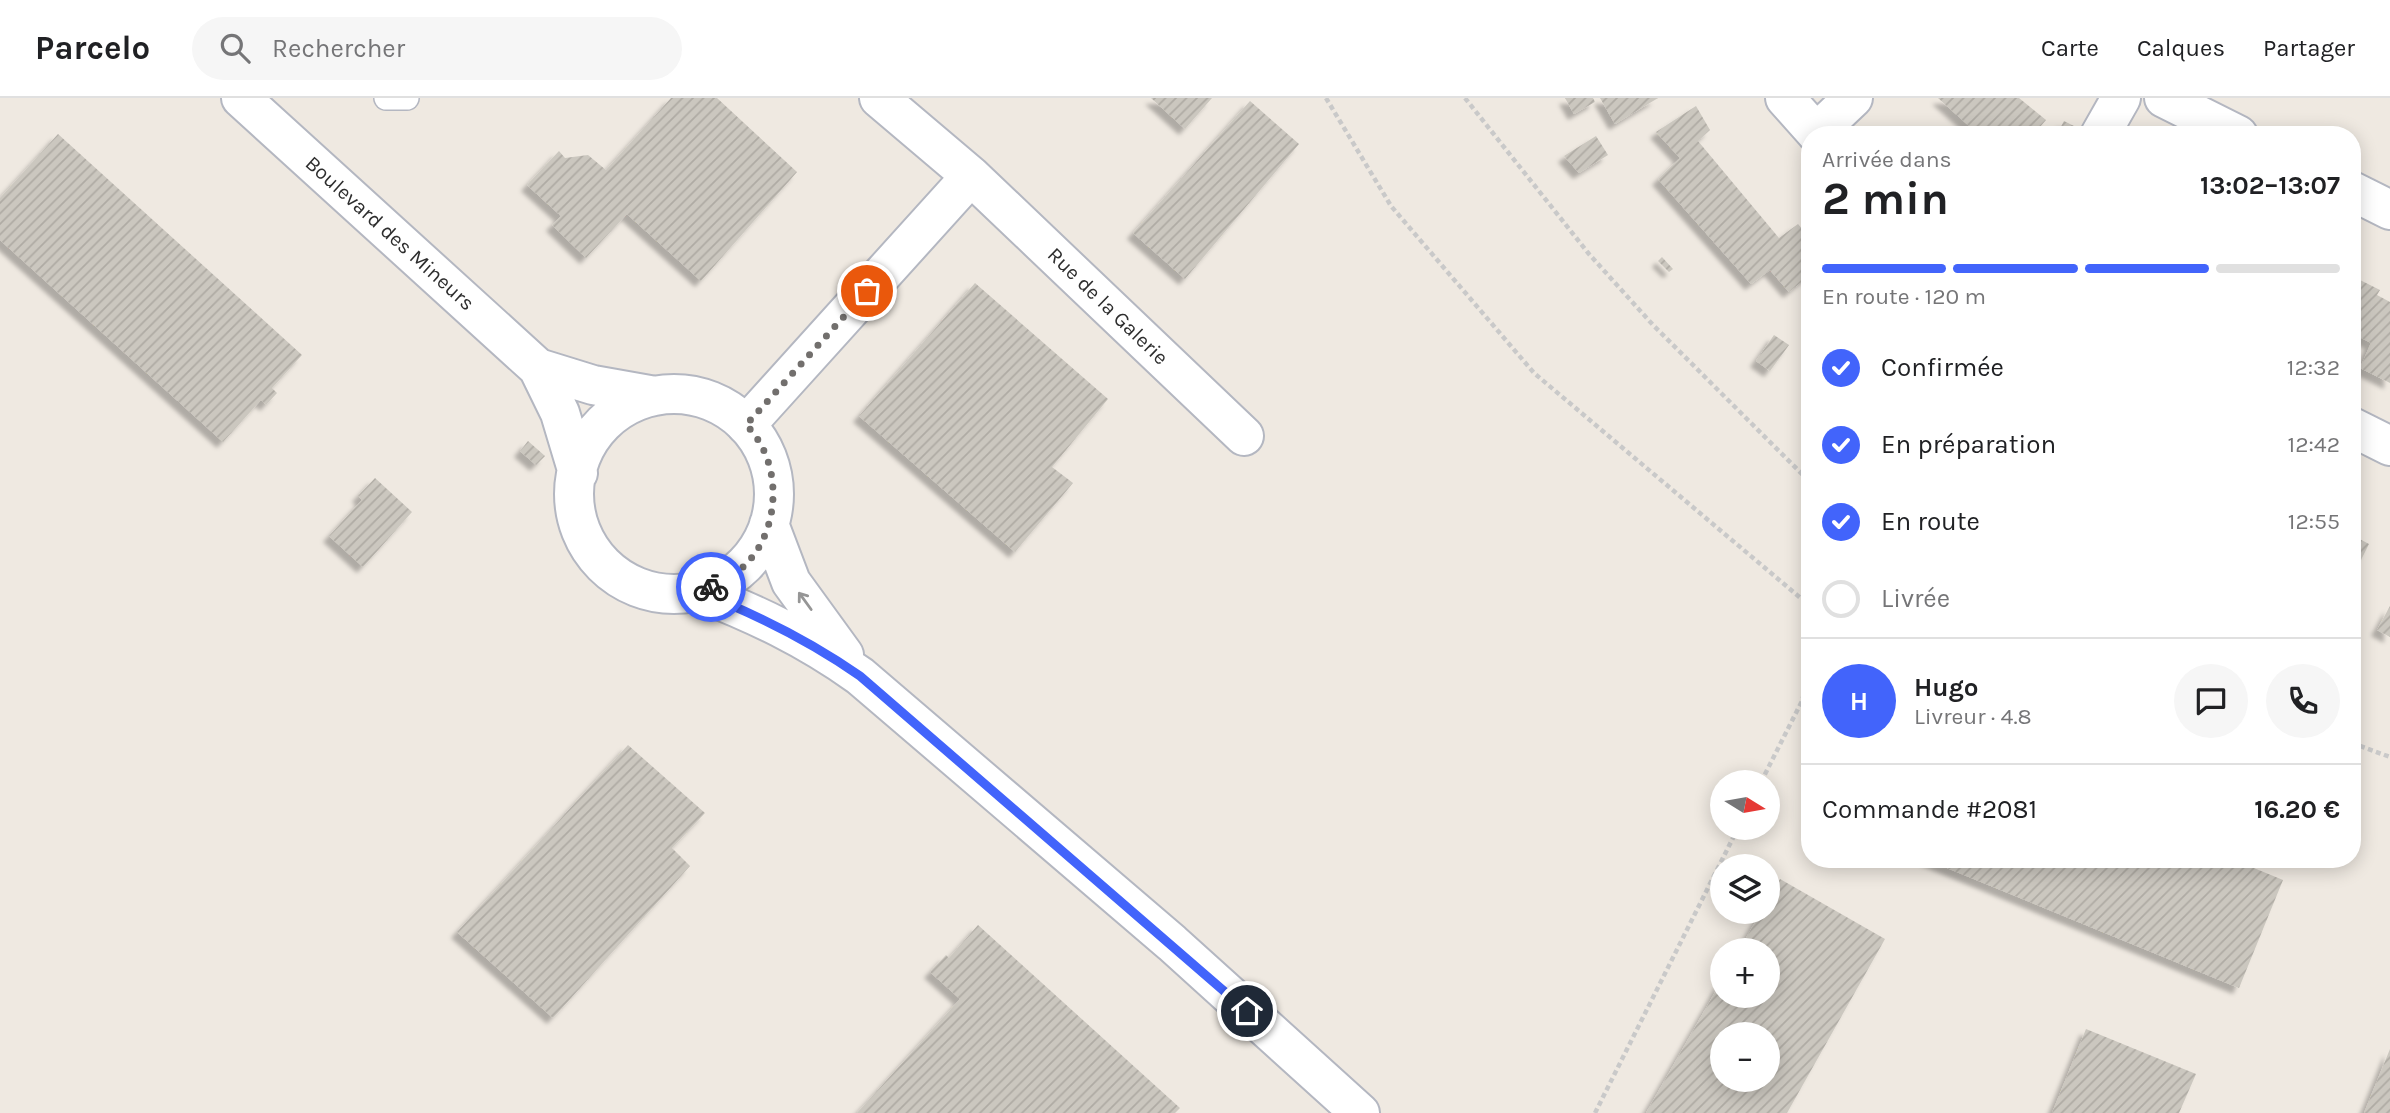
<!DOCTYPE html>
<html lang="fr">
<head>
<meta charset="utf-8">
<style>
	body { margin:0; font-family:Karla,sans-serif; background:#f6f6f6; color:#202124; height:100vh; display:flex; flex-direction:column; font-size:26px; white-space:nowrap }
	* { box-sizing:border-box; margin:0 }
	p { font-size:23px; color:#757577 }
	.icon { flex:none; width:38px; height:38px; fill:none; stroke:currentColor; stroke-width:2; stroke-linecap:round; stroke-linejoin:round }
	.map { position:relative; flex:1; overflow:hidden }
	.details { position:absolute; left:1801px; top:28px; width:560px; height:742px; display:flex; flex-direction:column; background:#fff; border-radius:28px; box-shadow:0 4px 18px #0003 }
	.details>* { flex:none }
	.needle { width:46px; rotate:101deg }
	.fabs { position:absolute; left:1710px; top:672px; display:grid; gap:14px }
	.fabs a { display:grid; place-items:center; width:70px; height:70px; border-radius:50%; background:#fff; box-shadow:0 4px 18px #0003; font-size:35px }
	.pin { position:absolute; display:grid; place-items:center; width:60px; height:60px; color:#fff; margin:-30px; border:4px solid #fff; border-radius:50%; box-shadow:0 2px 7px #0007 }
	.courier { position:absolute; display:grid; place-items:center; width:70px; height:70px; margin:-35px; border:5px solid #4264fb; border-radius:50%; background:#fff; color:#222; box-shadow:0 2px 9px #0007 }
	.head em { font-style:normal; font-weight:700 }
	.head div { display:flex; flex-direction:column-reverse }
	.head { display:flex; align-items:center; justify-content:space-between; height:119px; padding:0 21px }
	h1 { font-size:46px; font-weight:700; line-height:52px }
	.bar { display:grid; grid-template-columns:repeat(4,1fr); gap:10px 7px; align-content:center; height:84px; padding:0 21px }
	.bar i { height:9px; border-radius:5px; background:#e0e0e0 }
	.bar .on { background:#4264fb }
	.bar p { grid-column:span 4 }
	.line { display:flex; align-items:center; gap:18px; padding:0 21px; border-top:2px solid #e0e0e0 }
	.line div { flex:1 }
	.round { display:grid; place-items:center; flex:none; width:74px; height:74px; border-radius:37px; background:#f6f6f6 }
	ol { padding:0 21px; list-style:none }
	li { display:flex; align-items:center; gap:21px; height:77px }
	li p { margin-inline-start:auto }
	li .icon { padding:7px; border-radius:50%; background:#4264fb; color:#fff; stroke-width:4 }
	li:last-child { color:#757577 }
	li i { width:38px; height:38px; border:4px solid #e0e0e0; border-radius:50% }
	header { display:flex; align-items:center; gap:42px; box-sizing:border-box; height:98px; padding:0 35px; background:#fff; border-bottom:2px solid #e0e0e0 }
	header strong { font-size:33px }
	nav { display:flex; gap:38px; margin-inline-start:auto; font-size:24px }
	.search { width:490px; height:63px; background:#f6f6f6; display:flex; align-items:center; gap:18px; box-sizing:border-box; padding:0 24px; border-radius:38px; color:#757577; font-size:26px }
	.map>svg:first-child { display:block }
	.building { fill:url(#building-hatch); fill-rule:evenodd; filter:url(#shadow) }
	.lines { fill:none; stroke-linecap:round; stroke-linejoin:round }
	.lane-casing { stroke:#b4b7c1; stroke-width:26 }
	.street-casing { stroke:#b4b7c1; stroke-width:42 }
	.secondary-casing { stroke:#b4b7c1; stroke-width:42 }
	.path { stroke:#c9c9c9; stroke-width:4.5; stroke-dasharray:5 3.5; stroke-linecap:butt }
	.lane { stroke:#fff; stroke-width:23 }
	.street { stroke:#fff; stroke-width:38 }
	.secondary { stroke:#fff; stroke-width:38 }
	.oneway { stroke:#969696 }
	.done { stroke:#726f6d; stroke-width:7; stroke-dasharray:0 12.6 }
	.route { stroke:#4264fb; stroke-width:9 }
	.labels { text-anchor:middle; stroke-width:5; stroke-linejoin:round; paint-order:stroke }
	.street-label { font-size:21px; fill:#2e2e2e; stroke:#fff }
</style>
</head>
<body>
<header>
<strong>Parcelo</strong>
<div class="search"><svg class="icon" aria-label="search" viewBox="0 0 24 24"><circle cx="10" cy="10" r="6"/><path d="M15 15l6 6"/></svg>Rechercher</div>
<nav><a>Carte</a><a>Calques</a><a>Partager</a></nav>
</header>
<div class="map">
<svg width="2390" height="1015" viewBox="0 0 2390 1015">
	<defs>
		<pattern id="building-hatch" width="6" height="6" patternUnits="userSpaceOnUse" patternTransform="scale(1.75)"><rect width="6" height="6" fill="#cbc7bf"/><path d="M-1 1l2-2M0 6l6-6M5 7l2-2" fill="none" stroke="#afaba4"/></pattern>
		<filter id="shadow"><feDropShadow dx="-6" dy="6" stdDeviation="2" flood-color="#0004"/></filter>
	</defs>
	<rect width="100%" height="100%" fill="#efe9e1"/>
	<path class="building" d="M 671,0 L 717,0 L 797,74 L 701,183 L 627,116 L 586,160 L 552,127 L 561,118 L 527,87 L 559,53 L 565,60 L 588,57 L 606,72 Z
		M 1151,0 L 1212,0 L 1185,31 Z
		M 1565,0 L 1593,0 L 1595,4 L 1574,16 Z
		M 1600,0 L 1658,0 L 1615,26 Z
		M 1938,0 L 2019,0 L 2046,22 L 2033,37 L 1979,37 Z
		M 1250,3 L 1299,46 L 1185,181 L 1133,135 Z
		M 1696,8 L 1710,32 L 1698,43 L 1779,140 L 1798,126 L 1810,140 L 1810,177 L 1789,194 L 1770,172 L 1751,186 L 1658,81 L 1680,60 L 1656,34 Z
		M 2064,23 L 2076,29 L 2072,37 L 2058,34 Z
		M 58,36 L 302,257 L 272,290 L 277,295 L 266,307 L 261,302 L 223,344 L 0,142 L 0,100 Z
		M 1596,38 L 1608,57 L 1579,75 L 1564,58 Z
		M 1662,159 L 1673,171 L 1669,174 L 1658,163 Z
		M 2352,178 L 2380,192 L 2377,197 L 2390,204 L 2390,285 L 2360,270 L 2371,245 L 2352,235 Z
		M 975,185 L 1108,301 L 1052,369 L 1073,385 L 1015,454 L 859,318 Z
		M 1774,237 L 1789,247 L 1770,273 L 1756,263 Z
		M 528,343 L 545,358 L 536,367 L 520,353 Z
		M 375,380 L 412,414 L 363,469 L 329,438 L 362,402 L 358,398 Z
		M 2352,437 L 2369,446 L 2352,480 Z
		M 2390,508 L 2390,539 L 2377,532 Z
		M 628,647 L 705,715 L 672,750 L 690,768 L 553,920 L 457,834 Z
		M 1925,761 L 2232,761 L 2283,782 L 2239,890 Z
		M 1780,781 L 1885,841 L 1787,1015 L 1646,1015 L 1722,882 L 1722,898 L 1768,898 L 1768,852 L 1739,852 L 1761,814 L 1768,814 L 1768,802 ZM 1722,936 L 1768,936 L 1768,982 L 1722,982 Z
		M 978,827 L 1180,1010 L 1175,1015 L 857,1015 L 960,901 L 930,874 L 946,857 L 949,860 Z
		M 2086,931 L 2196,976 L 2179,1015 L 2052,1015 Z
		M 2390,951 L 2390,1015 L 2364,1015 Z"/>
	<g class="lines">
		<defs>
			<path id="lane" d="M 386,0 L 407,0"/>
			<path id="street" d="M 1785,0 L 1818,37
				M 1816,35 L 1853,0
				M 2100,37 L 2121,0
				M 971,78 L 1244,338
				M 746,327 L 971,78 L 879,0
				M 2352,329 L 2390,348"/>
			<path id="secondary" d="M 241,0 L 538,270 L 560,315 L 578,375
				M 2164,0 L 2238,37
				M 2352,93 L 2390,112
				M 538,270 L 593,287 L 655,298
				M574 396a100 100 0 1 1 200 0a100 100 0 1 1-200 0Z
				M 769,426 L 791,484 L 844,557
				M 694,492 C 756,516 805,539 860,578 L 1172,845 L 1360,1015"/>
		</defs>
		<use href="#lane" class="lane-casing"/>
		<use href="#street" class="street-casing"/>
		<use href="#secondary" class="secondary-casing"/>
		<path class="path" d="M 1326,0 L 1391,108 L 1534,275 L 1810,508
			M 1465,0 L 1589,156 L 1653,227 L 1810,384
			M 2352,645 L 2390,659
			M 1761,684 L 1802,603 L 1810,573
			M 1595,1015 L 1738,730"/>
		<use href="#lane" class="lane"/>
		<use href="#street" class="street"/>
		<use href="#secondary" class="secondary"/>
	</g>
	<defs><path id="oneway-shaft" d="M-6 0H5M1.5-3L5.5 0L1.5 3" fill="none" stroke-width="1.6" stroke-linecap="round" stroke-linejoin="round" transform="scale(1.75)"/></defs>
	<use class="oneway" href="#oneway-shaft" transform="translate(805 503) rotate(-126)"/>
	<g class="lines">
		<path class="done" d="M 711,489 C 721,483 734,477 743,469 C 781,434 784,364 746,327 L 867,193"/>
		<path class="route" d="M 711,489 L 694,492 C 754,515 807,541 860,578 L 1247,913"/>
	</g>
	<g class="labels">
		<g class="street-label">
			<text transform="translate(390 135) rotate(42)" y="7">Boulevard des Mineurs</text>
			<text transform="translate(1108 208) rotate(44)" y="7">Rue de la Galerie</text>
		</g>
	</g>
</svg>
<div class="fabs">
<a><svg class="needle" viewBox="-14 -14 28 28"><path d="M0-13l5 13h-10z" fill="#e53935"/><path d="M0 13l5-13h-10z" fill="#757577"/></svg></a>
<a><svg class="icon" aria-label="layers" viewBox="0 0 24 24"><path d="M12 4l9 5-9 5-9-5zM3 14l9 5 9-5"/></svg></a>
<a>+</a>
<a>−</a>
</div>
<div class="pin" style="left:867px;top:193px;background:#ea580c"><svg class="icon" aria-label="bag" viewBox="0 0 24 24"><path d="M5 8h14l-1 12H6zM9 8a3 3 0 0 1 6 0"/></svg></div>
<div class="pin" style="left:1247px;top:913px;background:#1f2937"><svg class="icon" aria-label="home" viewBox="0 0 24 24"><path d="M3 11l9-7 9 7M6 9v11h12V9"/></svg></div>
<div class="courier" style="left:711px;top:489px"><svg class="icon" aria-label="bike" viewBox="0 0 24 24"><circle cx="6" cy="16" r="4"/><circle cx="18" cy="16" r="4"/><path d="M6 16l4-8h5l3 8M10 8l3 8H6M13 5h3"/></svg></div>
<section class="details">
<div class="head"><div><h1>2 min</h1><p>Arrivée dans</p></div><em>13:02–13:07</em></div>
<div class="bar"><i class="on"></i><i class="on"></i><i class="on"></i><i></i><p>En route · 120 m</p></div>
<ol>
<li><svg class="icon" aria-label="check" viewBox="0 0 24 24"><path d="M5 12l5 5 9-10"/></svg>Confirmée<p>12:32</p></li>
<li><svg class="icon" aria-label="check" viewBox="0 0 24 24"><path d="M5 12l5 5 9-10"/></svg>En préparation<p>12:42</p></li>
<li><svg class="icon" aria-label="check" viewBox="0 0 24 24"><path d="M5 12l5 5 9-10"/></svg>En route<p>12:55</p></li>
<li><i></i>Livrée</li>
</ol>
<div class="line" style="height:126px"><b class="round" style="background:#4264fb;color:#fff">H</b><div><b>Hugo</b><p>Livreur · 4.8</p></div><a class="round"><svg class="icon" aria-label="chat" viewBox="0 0 24 24"><path d="M4 5h16v11H9l-5 4z"/></svg></a><a class="round"><svg class="icon" aria-label="phone" viewBox="0 0 24 24"><path d="M5 4h4l2 5-3 2q2 4 5 5l2-3 5 2v4C11 20 4 13 5 4z"/></svg></a></div>
<div class="line" style="height:91px"><div>Commande #2081</div><b>16.20 €</b></div>
</section>
</div>
</body>
</html>
